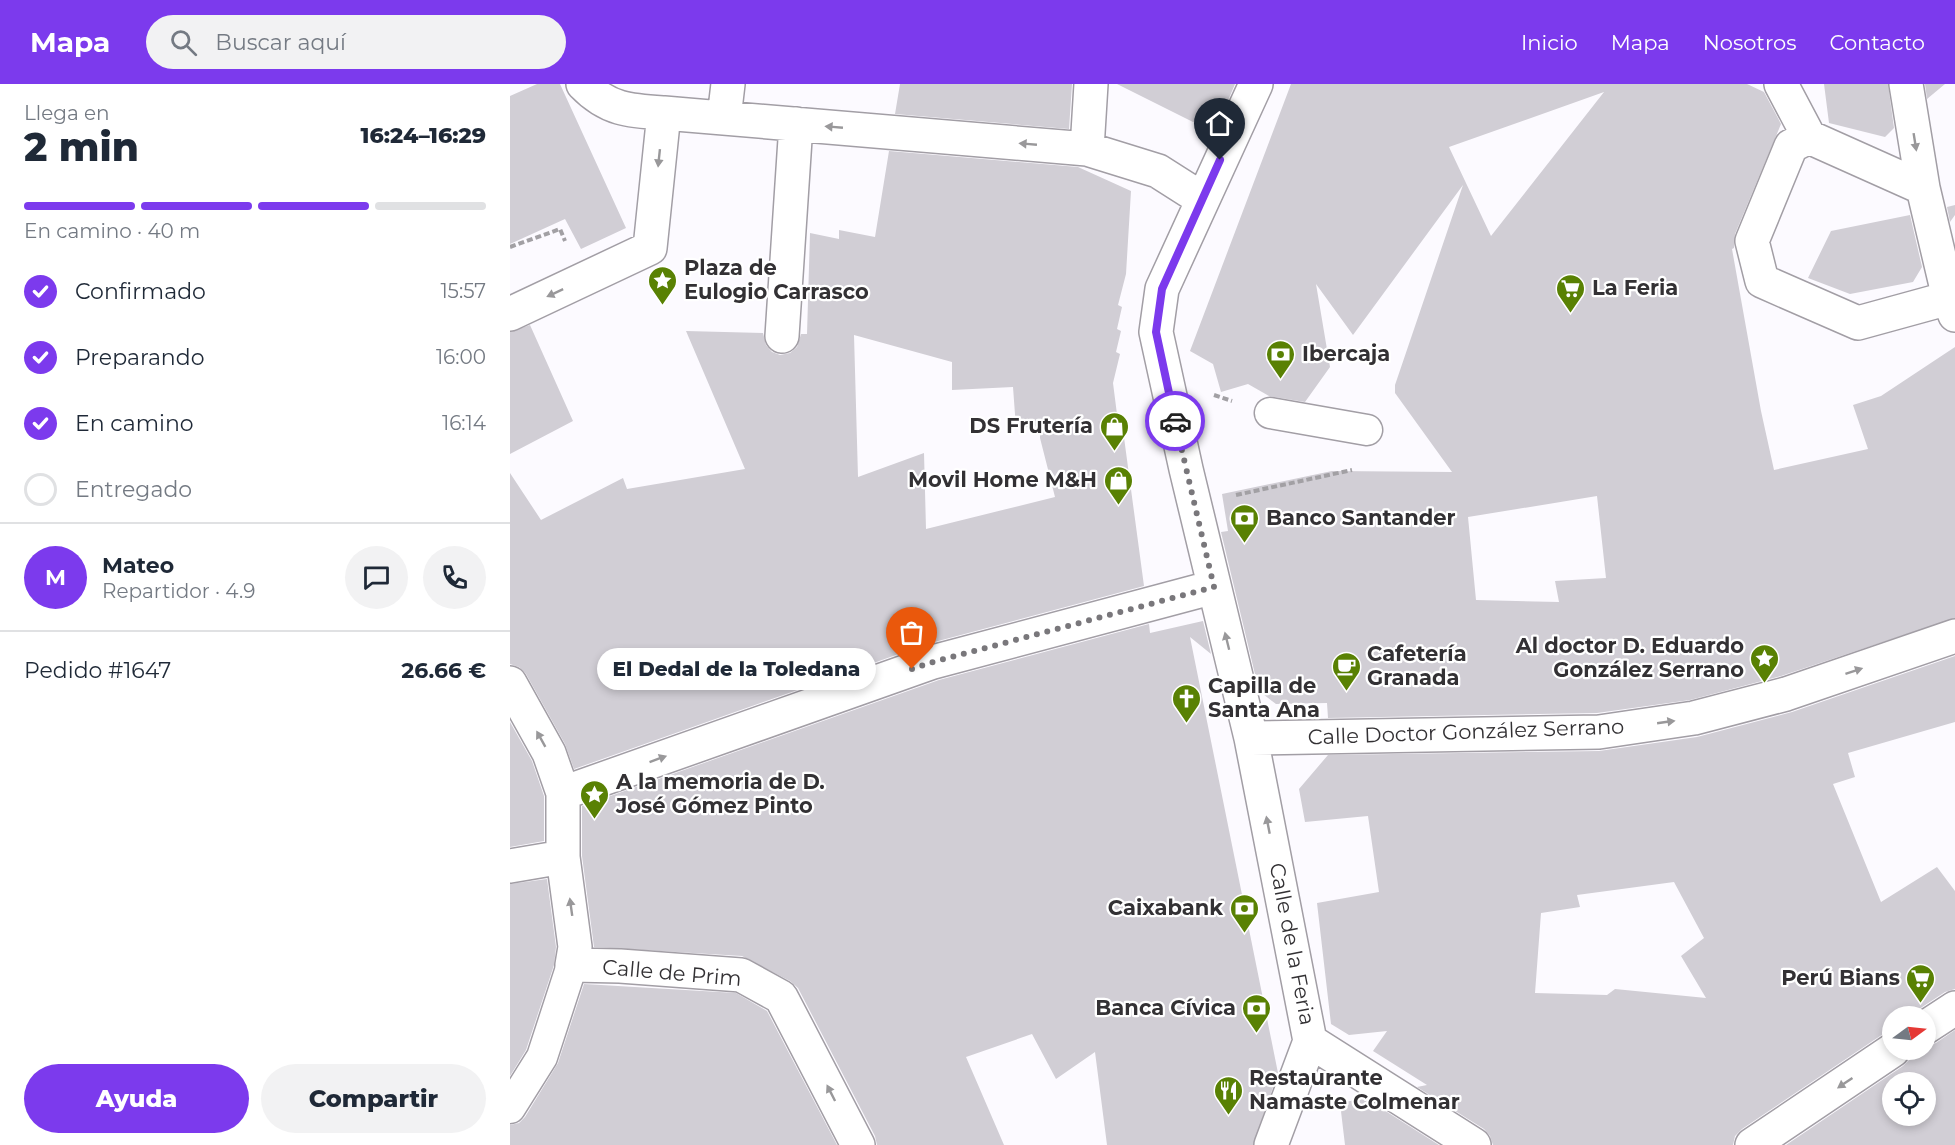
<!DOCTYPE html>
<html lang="es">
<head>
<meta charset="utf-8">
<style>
	body { margin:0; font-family:Montserrat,sans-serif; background:#f2f2f3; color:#1f2937; height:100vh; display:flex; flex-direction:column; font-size:22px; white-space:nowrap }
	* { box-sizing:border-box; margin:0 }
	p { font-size:20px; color:#747a83 }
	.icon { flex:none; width:33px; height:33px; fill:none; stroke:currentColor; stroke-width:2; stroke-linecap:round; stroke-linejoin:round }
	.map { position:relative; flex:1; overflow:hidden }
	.panel { display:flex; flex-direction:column; background:#fff; width:510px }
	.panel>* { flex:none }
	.needle { width:39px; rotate:75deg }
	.controls { position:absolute; left:1372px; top:922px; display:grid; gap:12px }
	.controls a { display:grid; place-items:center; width:54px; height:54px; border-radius:50%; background:#fff; box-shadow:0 3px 9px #0003; font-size:30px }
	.pin { position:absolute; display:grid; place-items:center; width:51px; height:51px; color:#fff; margin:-62px -26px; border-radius:50% 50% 50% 0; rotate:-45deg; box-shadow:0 0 6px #0007 }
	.pin .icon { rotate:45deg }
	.courier { position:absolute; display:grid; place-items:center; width:60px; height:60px; margin:-30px; border:4px solid #7c3aed; border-radius:50%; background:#fff; color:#222; box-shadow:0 2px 8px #0007 }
	.bubble { position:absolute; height:42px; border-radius:21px; background:#fff; box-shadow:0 3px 9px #0003; font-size:20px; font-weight:800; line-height:42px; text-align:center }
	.summary em { font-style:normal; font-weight:800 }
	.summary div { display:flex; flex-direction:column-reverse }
	.summary { display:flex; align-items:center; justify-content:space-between; height:102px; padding:0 24px }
	h1 { font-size:39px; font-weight:800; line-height:45px }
	.bar { display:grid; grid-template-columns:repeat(4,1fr); gap:9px 6px; align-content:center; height:72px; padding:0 24px }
	.bar i { height:8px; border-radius:4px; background:#e0e1e3 }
	.bar .current { background:#7c3aed }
	.bar p { grid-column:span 4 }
	.line { display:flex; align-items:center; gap:15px; padding:0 24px; border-top:2px solid #e0e1e3 }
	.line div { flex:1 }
	.round { display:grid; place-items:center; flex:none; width:63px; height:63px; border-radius:32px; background:#f2f2f3 }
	ol { padding:0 24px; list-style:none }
	li { display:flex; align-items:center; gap:18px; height:66px }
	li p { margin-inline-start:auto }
	li .icon { padding:6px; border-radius:50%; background:#7c3aed; color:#fff; stroke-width:4 }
	li:last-child { color:#747a83 }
	li i { width:33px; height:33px; border:3px solid #e0e1e3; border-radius:50% }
	.button { display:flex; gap:12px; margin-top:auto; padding:12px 24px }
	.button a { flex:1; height:69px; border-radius:36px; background:#7c3aed; color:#fff; font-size:24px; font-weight:800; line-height:69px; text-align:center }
	.button a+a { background:#f2f2f3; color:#1f2937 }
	header { display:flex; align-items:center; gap:36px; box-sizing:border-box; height:84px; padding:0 30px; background:#7c3aed; color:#fff }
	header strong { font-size:28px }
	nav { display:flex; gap:33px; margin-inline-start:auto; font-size:21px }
	.search { width:420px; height:54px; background:#f2f2f3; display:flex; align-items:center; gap:15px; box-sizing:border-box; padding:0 21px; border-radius:33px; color:#747a83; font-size:22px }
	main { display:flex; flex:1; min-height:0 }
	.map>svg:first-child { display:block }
	.building { fill:#d1ced5; fill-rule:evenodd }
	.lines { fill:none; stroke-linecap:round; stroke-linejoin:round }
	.pedestrian-casing { stroke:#a29ea5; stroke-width:33 }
	.minor-casing { stroke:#a29ea5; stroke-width:36 }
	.path { stroke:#a2a0a4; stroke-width:4; stroke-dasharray:6 3; stroke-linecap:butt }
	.pedestrian { stroke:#fff; stroke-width:30 }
	.minor { stroke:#fff; stroke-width:33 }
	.oneway { fill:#99989a }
	.done { stroke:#79777b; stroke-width:6; stroke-dasharray:0 10.8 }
	.route { stroke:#7c3aed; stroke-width:8 }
	.labels { text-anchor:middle; stroke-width:4.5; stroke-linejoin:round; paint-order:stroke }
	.poi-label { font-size:21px; font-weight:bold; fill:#333134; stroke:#fff; text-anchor:start }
	.street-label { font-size:21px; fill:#333134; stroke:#fff }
</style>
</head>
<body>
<header>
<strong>Mapa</strong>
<div class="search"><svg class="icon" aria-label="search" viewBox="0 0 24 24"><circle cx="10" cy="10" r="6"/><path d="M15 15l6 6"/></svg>Buscar aquí</div>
<nav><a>Inicio</a><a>Mapa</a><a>Nosotros</a><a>Contacto</a></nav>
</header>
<main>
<section class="panel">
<div class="summary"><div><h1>2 min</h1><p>Llega en</p></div><em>16:24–16:29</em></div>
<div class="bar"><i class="current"></i><i class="current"></i><i class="current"></i><i></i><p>En camino · 40 m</p></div>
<ol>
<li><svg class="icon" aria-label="check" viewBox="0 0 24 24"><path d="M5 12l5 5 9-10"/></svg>Confirmado<p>15:57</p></li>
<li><svg class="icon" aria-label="check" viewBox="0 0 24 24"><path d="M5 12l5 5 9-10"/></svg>Preparando<p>16:00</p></li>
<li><svg class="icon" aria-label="check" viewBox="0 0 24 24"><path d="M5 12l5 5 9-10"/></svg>En camino<p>16:14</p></li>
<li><i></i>Entregado</li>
</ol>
<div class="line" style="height:108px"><b class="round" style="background:#7c3aed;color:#fff">M</b><div><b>Mateo</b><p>Repartidor · 4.9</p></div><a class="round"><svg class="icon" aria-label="chat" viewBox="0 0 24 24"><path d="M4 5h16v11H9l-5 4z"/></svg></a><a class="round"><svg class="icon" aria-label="phone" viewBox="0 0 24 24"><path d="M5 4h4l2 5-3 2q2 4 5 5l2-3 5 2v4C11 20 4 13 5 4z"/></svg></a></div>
<div class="line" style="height:78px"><div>Pedido #1647</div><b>26.66 €</b></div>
<div class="button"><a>Ayuda</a><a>Compartir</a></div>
</section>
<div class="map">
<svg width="1445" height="1061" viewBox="0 0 1445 1061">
	<rect width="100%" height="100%" fill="#fcfaff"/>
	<path class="building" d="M 27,0 L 50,0 L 116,144 L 71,165 L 55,135 L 0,160 L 0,12 Z
		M 390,0 L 562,0 L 559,45 L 385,30 Z
		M 607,0 L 725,0 L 714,26 L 683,38 Z
		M 781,0 L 1237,0 L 1254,8 L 1271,40 L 1225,150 L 1224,164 L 1222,165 L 1251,327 L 1264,386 L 1358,365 L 1343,321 L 1371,312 L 1445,263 L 1445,534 L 1271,592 L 1180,616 L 1087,629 L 818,634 L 817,619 L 766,620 L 749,607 L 711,448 L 718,447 L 712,410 L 822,387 L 942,388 L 885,309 L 885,301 L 953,101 L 843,251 L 806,200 L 820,283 L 795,318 L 759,312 L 738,300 L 711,308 L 703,280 L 680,267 ZM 1094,8 L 981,152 L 939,63 ZM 1087,412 L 1096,494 L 1045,497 L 1049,518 L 966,516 L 958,433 Z
		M 1314,0 L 1378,0 L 1384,44 L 1375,53 L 1319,39 Z
		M 1415,0 L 1435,0 L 1417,15 Z
		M 379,67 L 568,83 L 621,107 L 616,190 L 608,221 L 612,223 L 607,245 L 611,247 L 606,268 L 610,270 L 603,299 L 609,346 L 613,346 L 634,502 L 417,560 L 64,685 L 55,660 L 16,590 L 9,583 L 0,580 L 0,389 L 31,436 L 113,394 L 117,405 L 235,385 L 176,247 L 253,249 L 256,261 L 262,268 L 270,271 L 280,269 L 287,263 L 291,250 L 297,250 L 300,149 L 329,155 L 329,146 L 365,153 ZM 344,251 L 442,278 L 442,306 L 503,303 L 506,344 L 530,342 L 530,354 L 545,413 L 416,445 L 414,369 L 348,393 Z
		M 1445,121 L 1445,131 L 1440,138 L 1437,123 Z
		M 1400,131 L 1412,183 L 1403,198 L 1340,210 L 1298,194 L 1321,147 Z
		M 20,241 L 63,337 L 0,370 L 0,248 Z
		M 693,537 L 701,570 L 680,553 L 768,989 L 743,1061 L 597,1061 L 585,968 L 546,995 L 522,950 L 456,973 L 494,1061 L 367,1061 L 365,1052 L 288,904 L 280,897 L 232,872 L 84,863 L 72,772 L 72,722 L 429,596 L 639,540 L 640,549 Z
		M 1445,572 L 1445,638 L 1338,669 L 1345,693 L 1323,700 L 1371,818 L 1427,783 L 1445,807 L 1445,905 L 1435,908 L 1406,927 L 1401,933 L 1383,933 L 1383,947 L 1373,950 L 1232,1045 L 1225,1052 L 1223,1061 L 983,1061 L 980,1052 L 974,1045 L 907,1003 L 917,1001 L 863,967 L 877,947 L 839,951 L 821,940 L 807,819 L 869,808 L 858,732 L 795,738 L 789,705 L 818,671 L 1089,667 L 1187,653 L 1282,628 ZM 1164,798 L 1194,854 L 1171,872 L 1196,914 L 1105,905 L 1097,911 L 1025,909 L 1031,829 L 1070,823 L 1067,811 Z
		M 0,638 L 22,677 L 34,712 L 34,757 L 0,763 Z
		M 37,795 L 46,863 L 44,881 L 16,966 L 0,992 L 0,800 Z
		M 74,900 L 226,909 L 257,927 L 327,1061 L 0,1061 L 0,1041 L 9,1039 L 15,1033 L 48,979 Z
		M 1445,946 L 1445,1061 L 1276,1061 L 1393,982 L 1400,975 L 1402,966 L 1416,966 L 1416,962 L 1426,959 ZM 1383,999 L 1416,999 L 1416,1032 L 1383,1032 Z
		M 855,1014 L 929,1061 L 835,1061 L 830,1019 Z"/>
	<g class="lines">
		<defs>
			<path id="pedestrian" d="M 760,329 L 857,346
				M 0,1024 L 32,973 L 62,881"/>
			<path id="minor" d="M 73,0 C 98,26 120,27 154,29
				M 746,0 L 652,205 L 646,248 L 676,385 L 741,654 L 800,957 L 761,1061
				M 1271,0 L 1299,53
				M 1396,0 L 1413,104 L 1439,214 L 1445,231
				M 214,34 L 218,0
				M 577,65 L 581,0
				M 1413,104 L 1299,53 L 1281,62 L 1242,157 L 1252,197 L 1348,239 L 1439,214
				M 0,230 L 140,164 L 154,29 L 577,65 L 648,87 L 692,115
				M 272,252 L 286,40
				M 0,599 L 39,669 L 53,709 L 53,773 L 65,863 L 62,881 L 110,882 L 231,891 L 271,913 L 348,1061
				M 741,654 L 1089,648 L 1184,634 L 1276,610 L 1445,552
				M 53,709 L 423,578 L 704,503
				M 0,782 L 53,773
				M 1416,943 L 1445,924
				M 800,957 L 964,1061
				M 1242,1061 L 1383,966"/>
		</defs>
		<use href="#pedestrian" class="pedestrian-casing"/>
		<use href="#minor" class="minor-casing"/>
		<path class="path" d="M 0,163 L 50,145 L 55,157
			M 704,311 L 722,317
			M 726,411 L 842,386"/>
		<use href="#pedestrian" class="pedestrian"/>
		<use href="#minor" class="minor"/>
	</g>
	<defs><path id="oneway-solid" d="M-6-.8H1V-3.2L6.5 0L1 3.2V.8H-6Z" transform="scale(1.5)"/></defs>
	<g class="oneway">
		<use href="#oneway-solid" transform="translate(324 43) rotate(-175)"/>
		<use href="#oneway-solid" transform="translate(1405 58) rotate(81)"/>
		<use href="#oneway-solid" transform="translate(518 60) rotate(-175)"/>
		<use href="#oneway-solid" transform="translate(149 74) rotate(96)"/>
		<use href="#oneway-solid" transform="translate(45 209) rotate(155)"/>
		<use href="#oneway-solid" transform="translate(717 557) rotate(-104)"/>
		<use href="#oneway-solid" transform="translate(1344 587) rotate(-18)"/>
		<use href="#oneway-solid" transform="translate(1156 638) rotate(-8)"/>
		<use href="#oneway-solid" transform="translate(31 655) rotate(-119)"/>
		<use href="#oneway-solid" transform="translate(148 675) rotate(-20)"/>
		<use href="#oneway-solid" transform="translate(758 741) rotate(-101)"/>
		<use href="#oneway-solid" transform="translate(61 823) rotate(-98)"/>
		<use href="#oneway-solid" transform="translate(1335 999) rotate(146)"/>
		<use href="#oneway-solid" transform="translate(321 1009) rotate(-117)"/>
	</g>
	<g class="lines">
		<path class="done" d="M 402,585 L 423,578 L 704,503 L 665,337"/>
		<path class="route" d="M 665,337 L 646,248 L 652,205 L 710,76"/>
	</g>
	<defs>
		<symbol id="sight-pin" viewBox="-11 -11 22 30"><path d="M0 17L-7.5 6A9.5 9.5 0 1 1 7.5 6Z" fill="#598103" stroke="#fff"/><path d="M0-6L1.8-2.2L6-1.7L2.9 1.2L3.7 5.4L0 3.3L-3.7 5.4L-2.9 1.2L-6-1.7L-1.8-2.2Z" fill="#fff"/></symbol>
		<symbol id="supermarket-pin" viewBox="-11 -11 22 30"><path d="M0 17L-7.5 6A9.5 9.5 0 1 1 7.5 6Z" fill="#598103" stroke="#fff"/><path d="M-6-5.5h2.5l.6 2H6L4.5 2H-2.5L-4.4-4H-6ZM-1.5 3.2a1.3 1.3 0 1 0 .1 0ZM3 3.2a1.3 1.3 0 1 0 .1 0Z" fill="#fff"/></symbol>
		<symbol id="bank-pin" viewBox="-11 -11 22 30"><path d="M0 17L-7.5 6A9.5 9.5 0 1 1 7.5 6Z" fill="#598103" stroke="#fff"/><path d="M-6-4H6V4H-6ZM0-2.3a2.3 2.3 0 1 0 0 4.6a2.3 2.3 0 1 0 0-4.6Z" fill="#fff"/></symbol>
		<symbol id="shop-pin" viewBox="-11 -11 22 30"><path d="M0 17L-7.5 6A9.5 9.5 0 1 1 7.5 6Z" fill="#598103" stroke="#fff"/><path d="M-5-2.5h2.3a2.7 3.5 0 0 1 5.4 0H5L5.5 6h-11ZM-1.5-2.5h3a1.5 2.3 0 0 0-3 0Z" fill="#fff"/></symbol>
		<symbol id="cafe-pin" viewBox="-11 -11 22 30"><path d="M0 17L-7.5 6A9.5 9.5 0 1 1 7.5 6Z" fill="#598103" stroke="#fff"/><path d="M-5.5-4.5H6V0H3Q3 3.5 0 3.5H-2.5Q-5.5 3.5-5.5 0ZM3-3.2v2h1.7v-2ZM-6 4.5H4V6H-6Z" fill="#fff"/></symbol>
		<symbol id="church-pin" viewBox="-11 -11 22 30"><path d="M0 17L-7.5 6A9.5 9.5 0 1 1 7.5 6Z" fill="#598103" stroke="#fff"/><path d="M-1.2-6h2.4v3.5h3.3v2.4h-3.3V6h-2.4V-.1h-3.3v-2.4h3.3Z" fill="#fff"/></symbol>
		<symbol id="restaurant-pin" viewBox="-11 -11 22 30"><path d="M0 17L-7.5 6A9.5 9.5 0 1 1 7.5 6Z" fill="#598103" stroke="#fff"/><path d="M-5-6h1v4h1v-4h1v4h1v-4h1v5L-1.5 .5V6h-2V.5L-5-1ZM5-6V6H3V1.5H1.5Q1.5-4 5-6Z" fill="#fff"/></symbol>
	</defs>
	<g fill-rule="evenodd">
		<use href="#sight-pin" x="136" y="180" width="33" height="45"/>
		<use href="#supermarket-pin" x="1044" y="188" width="33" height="45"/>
		<use href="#bank-pin" x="754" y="254" width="33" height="45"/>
		<use href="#shop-pin" x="588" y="326" width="33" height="45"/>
		<use href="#shop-pin" x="592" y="380" width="33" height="45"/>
		<use href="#bank-pin" x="718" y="418" width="33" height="45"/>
		<use href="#sight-pin" x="1238" y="558" width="33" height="45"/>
		<use href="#cafe-pin" x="820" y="566" width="33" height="45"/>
		<use href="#church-pin" x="660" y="598" width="33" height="45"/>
		<use href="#sight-pin" x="68" y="694" width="33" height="45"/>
		<use href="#bank-pin" x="718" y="808" width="33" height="45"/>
		<use href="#supermarket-pin" x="1394" y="878" width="33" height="45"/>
		<use href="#bank-pin" x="730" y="908" width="33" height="45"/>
		<use href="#restaurant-pin" x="702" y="990" width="33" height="45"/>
	</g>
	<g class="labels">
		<g class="poi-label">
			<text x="174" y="191">Plaza de<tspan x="174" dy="24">Eulogio Carrasco</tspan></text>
			<text x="1082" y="211">La Feria</text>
			<text x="792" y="277">Ibercaja</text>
			<text x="583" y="349" text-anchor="end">DS Frutería</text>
			<text x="587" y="403" text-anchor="end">Movil Home M&amp;H</text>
			<text x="756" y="441">Banco Santander</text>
			<text x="1234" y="569" text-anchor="end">Al doctor D. Eduardo<tspan x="1234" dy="24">González Serrano</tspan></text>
			<text x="857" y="577">Cafetería<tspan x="857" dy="24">Granada</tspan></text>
			<text x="698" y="609">Capilla de<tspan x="698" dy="24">Santa Ana</tspan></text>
			<text x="106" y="705">A la memoria de D.<tspan x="106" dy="24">José Gómez Pinto</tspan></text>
			<text x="713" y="831" text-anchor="end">Caixabank</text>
			<text x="1390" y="901" text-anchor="end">Perú Bians</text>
			<text x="726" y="931" text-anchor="end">Banca Cívica</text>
			<text x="739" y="1001">Restaurante<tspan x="739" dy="24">Namaste Colmenar</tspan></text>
		</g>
		<g class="street-label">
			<text transform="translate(956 648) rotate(-2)" y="7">Calle Doctor González Serrano</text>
			<text transform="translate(782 860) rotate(79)" y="7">Calle de la Feria</text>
			<text transform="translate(162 889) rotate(5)" y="7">Calle de Prim</text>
		</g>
	</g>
</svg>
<div class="controls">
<a><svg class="needle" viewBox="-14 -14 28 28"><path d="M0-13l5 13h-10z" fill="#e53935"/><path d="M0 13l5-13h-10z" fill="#747a83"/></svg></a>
<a><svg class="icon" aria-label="locate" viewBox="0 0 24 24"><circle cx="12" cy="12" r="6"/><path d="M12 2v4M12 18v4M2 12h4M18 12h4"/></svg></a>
</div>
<div class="pin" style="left:402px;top:585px;background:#ea580c"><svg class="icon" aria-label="bag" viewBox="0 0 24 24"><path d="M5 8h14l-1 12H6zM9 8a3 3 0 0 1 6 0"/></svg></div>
<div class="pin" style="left:710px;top:76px;background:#1f2937"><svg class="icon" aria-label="home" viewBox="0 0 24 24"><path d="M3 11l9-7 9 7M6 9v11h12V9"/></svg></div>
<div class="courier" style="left:665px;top:337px"><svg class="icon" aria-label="car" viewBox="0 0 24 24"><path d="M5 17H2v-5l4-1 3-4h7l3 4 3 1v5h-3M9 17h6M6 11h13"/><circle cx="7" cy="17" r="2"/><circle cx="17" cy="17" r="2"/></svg></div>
<div class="bubble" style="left:87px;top:564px;width:279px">El Dedal de la Toledana</div>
</div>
</main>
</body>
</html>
